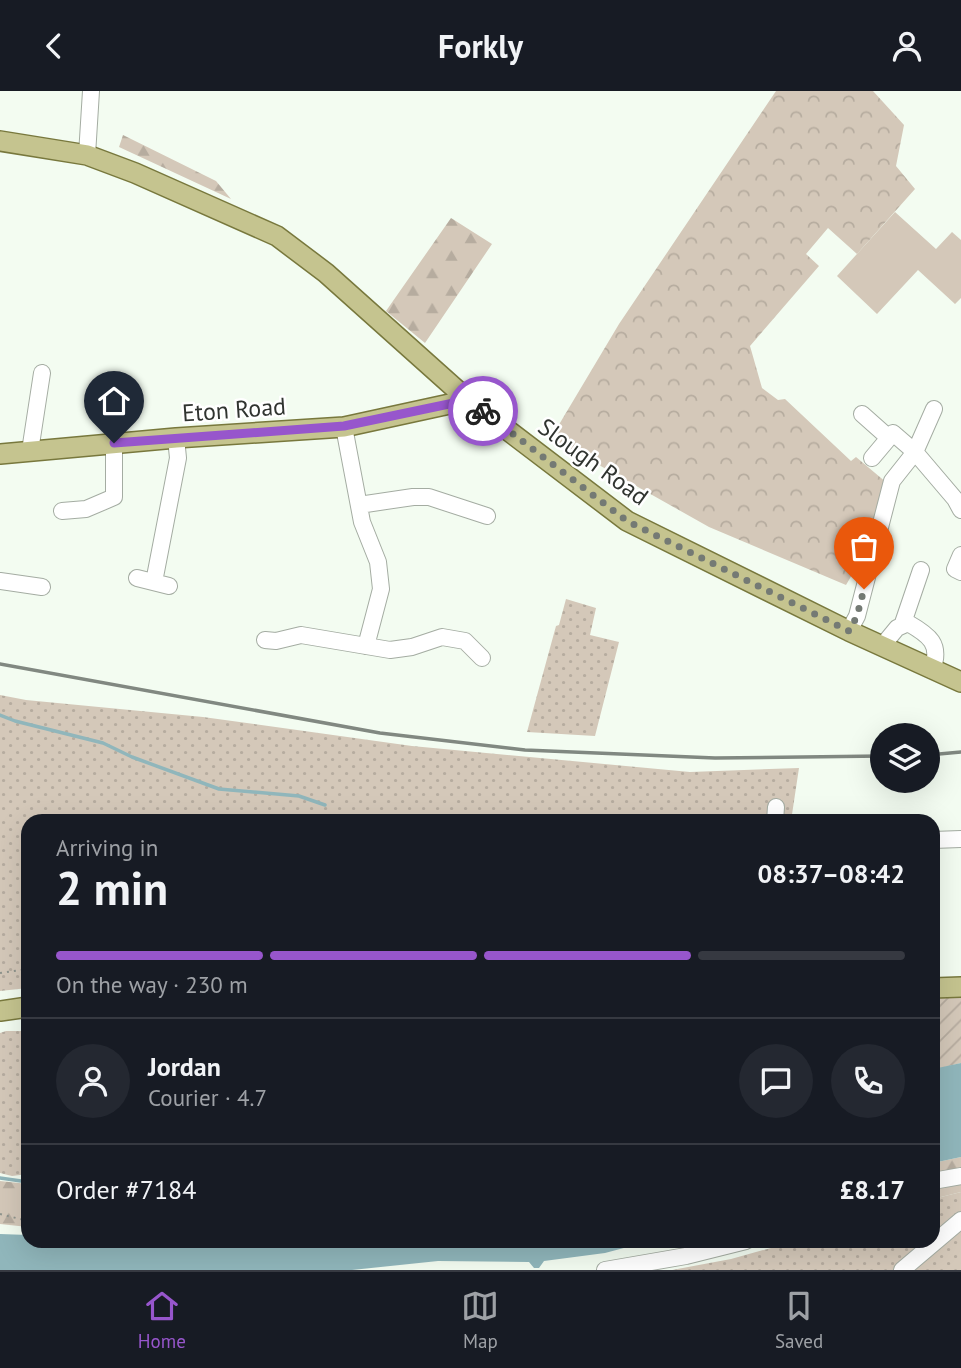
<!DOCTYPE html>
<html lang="en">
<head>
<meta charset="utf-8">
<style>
	body { margin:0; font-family:"PT Sans",sans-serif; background:#242831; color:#f1f3f6; height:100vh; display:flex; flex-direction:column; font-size:26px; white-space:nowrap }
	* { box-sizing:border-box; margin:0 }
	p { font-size:23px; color:#9ea1a6 }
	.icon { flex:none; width:38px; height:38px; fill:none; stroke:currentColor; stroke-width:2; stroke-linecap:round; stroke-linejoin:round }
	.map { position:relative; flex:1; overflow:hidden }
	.sheet { position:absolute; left:21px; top:723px; width:919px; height:434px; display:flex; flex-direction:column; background:#171b24; border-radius:21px; box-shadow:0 7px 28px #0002 }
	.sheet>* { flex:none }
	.buttons { position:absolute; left:870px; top:632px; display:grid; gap:14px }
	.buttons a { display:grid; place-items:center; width:70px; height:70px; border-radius:50%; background:#171b24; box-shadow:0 7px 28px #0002; font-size:35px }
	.pin { position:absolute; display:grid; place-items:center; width:60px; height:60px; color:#fff; margin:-72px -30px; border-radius:50% 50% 50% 0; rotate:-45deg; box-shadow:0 0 7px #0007 }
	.pin .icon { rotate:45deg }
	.courier { position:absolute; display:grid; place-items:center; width:70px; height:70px; margin:-35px; border:5px solid #9756cc; border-radius:50%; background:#fff; color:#222; box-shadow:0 2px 9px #0007 }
	.summary em { font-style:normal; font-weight:600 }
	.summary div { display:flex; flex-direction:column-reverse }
	.summary { display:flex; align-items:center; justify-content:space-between; height:119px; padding:0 35px }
	h1 { font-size:46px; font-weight:600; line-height:52px }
	.bar { display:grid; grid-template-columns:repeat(4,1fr); gap:10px 7px; align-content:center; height:84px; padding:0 35px }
	.bar i { height:9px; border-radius:5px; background:#363941 }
	.bar .active { background:#9756cc }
	.bar p { grid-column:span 4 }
	.line { display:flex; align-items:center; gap:18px; padding:0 35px; border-top:2px solid #363941 }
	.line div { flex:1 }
	.round { display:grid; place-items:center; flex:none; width:74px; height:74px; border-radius:37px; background:#242831 }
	header { display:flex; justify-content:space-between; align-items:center; height:91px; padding:0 35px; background:#171b24; font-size:32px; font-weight:600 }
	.menu { display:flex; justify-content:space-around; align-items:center; height:98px; border-top:2px solid #363941; background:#171b24; font-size:19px; color:#9ea1a6 }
	.menu a { display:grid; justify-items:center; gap:4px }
	.menu .active { color:#9756cc }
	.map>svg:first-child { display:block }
	.grass { fill:url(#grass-dots) }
	.forest { fill:url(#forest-firs) }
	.park { fill:url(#park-crowns) }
	.garden { fill:url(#garden-furrows) }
	.pitch { fill:#d4c8b9 }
	.water { fill:#90b6bb }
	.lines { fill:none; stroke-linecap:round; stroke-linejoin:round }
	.stream { stroke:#90b6bb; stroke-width:3.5 }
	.minor-casing { stroke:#a4aca2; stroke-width:18 }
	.major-casing { stroke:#78783d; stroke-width:22 }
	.path { stroke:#8e948d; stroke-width:2; stroke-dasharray:2 5; stroke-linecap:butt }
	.minor { stroke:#fff; stroke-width:16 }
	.major { stroke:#c5c48f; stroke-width:19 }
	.rail { stroke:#818881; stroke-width:3.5 }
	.done { stroke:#747a74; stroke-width:7; stroke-dasharray:0 12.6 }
	.route { stroke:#9756cc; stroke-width:9 }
	.labels { text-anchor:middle; stroke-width:5; stroke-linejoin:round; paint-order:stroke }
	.street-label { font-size:24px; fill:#303430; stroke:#fff }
</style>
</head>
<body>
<header><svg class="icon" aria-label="back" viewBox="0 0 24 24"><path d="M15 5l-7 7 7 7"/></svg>Forkly<svg class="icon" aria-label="person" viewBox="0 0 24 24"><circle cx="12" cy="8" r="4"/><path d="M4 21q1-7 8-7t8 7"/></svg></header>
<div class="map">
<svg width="961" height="1179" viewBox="0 0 961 1179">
	<defs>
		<pattern id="grass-dots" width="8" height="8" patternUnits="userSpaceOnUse" patternTransform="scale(1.75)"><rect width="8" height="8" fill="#d4c8b9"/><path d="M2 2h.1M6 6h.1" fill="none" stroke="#b6ac9f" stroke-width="1.8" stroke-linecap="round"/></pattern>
		<pattern id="forest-firs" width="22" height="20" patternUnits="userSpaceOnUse" patternTransform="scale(1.75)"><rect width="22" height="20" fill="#d4c8b9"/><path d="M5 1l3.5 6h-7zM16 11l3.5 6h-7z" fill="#b6ac9f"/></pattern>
		<pattern id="park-crowns" width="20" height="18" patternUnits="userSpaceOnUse" patternTransform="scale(1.75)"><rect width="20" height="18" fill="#d4c8b9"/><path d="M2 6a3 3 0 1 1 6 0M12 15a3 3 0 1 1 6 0" fill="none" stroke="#b6ac9f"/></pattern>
		<pattern id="garden-furrows" width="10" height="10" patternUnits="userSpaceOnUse" patternTransform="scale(1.75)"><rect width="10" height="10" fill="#d4c8b9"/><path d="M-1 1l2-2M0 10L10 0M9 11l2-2" fill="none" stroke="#b6ac9f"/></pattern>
	</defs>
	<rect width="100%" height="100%" fill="#f3fcf1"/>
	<path class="grass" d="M 566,508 L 596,517 L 590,544 L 619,551 L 595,645 L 527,641 L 556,535 L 559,534 Z
		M 0,604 L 26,609 L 203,626 L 412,655 L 690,681 L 799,677 L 791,730 L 28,730 L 28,897 L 0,900 Z
		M 6,940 L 28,940 L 28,1083 L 12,1085 L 0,1082 L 0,942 Z
		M 961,1101 L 961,1126 L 899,1179 L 672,1179 L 731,1168 L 796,1150 L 933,1150 L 933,1108 Z
		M 961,1137 L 961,1179 L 912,1179 Z"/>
	<path class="forest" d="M 123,44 L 216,90 L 231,108 L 119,56 Z
		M 451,127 L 492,153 L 425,252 L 386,220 Z
		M 961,1066 L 961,1101 L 933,1108 L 933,1072 Z
		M 0,1090 L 28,1093 L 28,1136 L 0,1133 Z"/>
	<path class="park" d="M 776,0 L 873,0 L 904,34 L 896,75 L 915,98 L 857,163 L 828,137 L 806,163 L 819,175 L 750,255 L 762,297 L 778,309 L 785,308 L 851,370 L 856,366 L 887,392 L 870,453 L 846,494 L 709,436 L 551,347 L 619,233 Z"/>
	<path class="garden" d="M 933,895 L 961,896 L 961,972 L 933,979 Z"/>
	<path class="pitch" d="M 895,121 L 936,158 L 952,141 L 961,149 L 961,207 L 955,213 L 918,179 L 877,223 L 837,185 Z"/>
	<path class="water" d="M 961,972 L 961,1066 L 933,1072 L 933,978 Z
		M 0,1143 L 28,1144 L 28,1150 L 650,1150 L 605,1162 L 544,1170 L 539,1177 L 534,1177 L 529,1171 L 438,1170 L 352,1179 L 0,1179 Z"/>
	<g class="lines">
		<path class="stream" d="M 0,624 L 15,630 L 103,652 L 132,666 L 219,698 L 299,705 L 325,714
			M 0,1087 L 28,1091"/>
		<defs>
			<path id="minor" d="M 87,64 L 91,0
				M 934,318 L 915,361 L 955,408 L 961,419
				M 862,323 L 889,347
				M 344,336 L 362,431 L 378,471 L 381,498 L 366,555
				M 30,360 L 42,282
				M 359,414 L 413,406 L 429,406 L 487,425
				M 62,420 L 86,418 L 114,406 L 114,352
				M 961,464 L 955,478 L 961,481
				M 137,487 L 169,495
				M 0,490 L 42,496
				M 154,491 L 178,367 L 176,347
				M 903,532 L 921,479
				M 849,540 L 857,525 L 892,390 L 915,361 L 893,342 L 872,367
				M 265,549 L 276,550 L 301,544 L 390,559 L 412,556 L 442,546 L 465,550 L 482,567
				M 883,554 L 897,537 L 908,532 C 929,544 942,553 932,579
				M 775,730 L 776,716
				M 933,749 L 961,748
				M 933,1090 L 961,1085
				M 605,1179 L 686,1165 L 746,1150
				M 902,1179 L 961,1129"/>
			<path id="major" d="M 0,50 L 87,64 L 135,82 L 277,145 L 326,182 L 468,309 L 627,430 L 849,540 L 961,591
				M 0,363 L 176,347 L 344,336 L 468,309
				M 933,897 L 961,896
				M 0,920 L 28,916"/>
		</defs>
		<use href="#minor" class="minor-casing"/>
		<use href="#major" class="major-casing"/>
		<path class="path" d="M 0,882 L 28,878
			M 0,1123 L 28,1130"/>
		<use href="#minor" class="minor"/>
		<use href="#major" class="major"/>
		<path class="rail" d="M 0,573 L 380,642 L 525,659 L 715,667 L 882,665
			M 928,664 L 961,661"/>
	</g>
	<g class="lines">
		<path class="done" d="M 483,320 L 627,430 L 849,540 L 857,525 L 864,498"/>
		<path class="route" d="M 114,352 L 344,335 L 468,309 L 483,320"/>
	</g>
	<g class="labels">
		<g class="street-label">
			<text transform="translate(234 319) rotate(-4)" y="8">Eton Road</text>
			<text transform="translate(593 371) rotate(36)" y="8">Slough Road</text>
		</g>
	</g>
</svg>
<div class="buttons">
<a><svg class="icon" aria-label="layers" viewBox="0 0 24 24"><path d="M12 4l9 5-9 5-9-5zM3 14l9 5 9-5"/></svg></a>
</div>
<div class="pin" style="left:864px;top:498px;background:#ea580c"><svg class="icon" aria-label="bag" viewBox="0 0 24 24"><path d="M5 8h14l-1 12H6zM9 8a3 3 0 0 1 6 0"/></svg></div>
<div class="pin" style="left:114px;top:352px;background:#1f2937"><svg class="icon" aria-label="home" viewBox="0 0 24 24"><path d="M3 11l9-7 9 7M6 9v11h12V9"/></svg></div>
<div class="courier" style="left:483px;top:320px"><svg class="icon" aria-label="bike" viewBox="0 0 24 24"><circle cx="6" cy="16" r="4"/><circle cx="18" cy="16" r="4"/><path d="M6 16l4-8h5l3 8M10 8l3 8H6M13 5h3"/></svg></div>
<section class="sheet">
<div class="summary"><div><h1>2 min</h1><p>Arriving in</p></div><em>08:37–08:42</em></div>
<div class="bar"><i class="active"></i><i class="active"></i><i class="active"></i><i></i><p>On the way · 230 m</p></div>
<div class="line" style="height:126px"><a class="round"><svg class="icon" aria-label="person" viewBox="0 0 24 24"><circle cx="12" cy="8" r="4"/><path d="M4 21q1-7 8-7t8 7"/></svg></a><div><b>Jordan</b><p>Courier · 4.7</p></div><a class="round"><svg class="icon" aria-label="chat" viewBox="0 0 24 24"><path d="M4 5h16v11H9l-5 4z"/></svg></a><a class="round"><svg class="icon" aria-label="phone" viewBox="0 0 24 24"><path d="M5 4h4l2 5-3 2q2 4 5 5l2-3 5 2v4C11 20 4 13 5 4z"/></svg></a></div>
<div class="line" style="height:91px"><div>Order #7184</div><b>£8.17</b></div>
</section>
</div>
<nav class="menu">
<a class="active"><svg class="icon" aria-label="home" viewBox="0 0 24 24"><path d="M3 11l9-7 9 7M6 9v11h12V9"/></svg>Home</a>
<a><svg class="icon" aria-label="map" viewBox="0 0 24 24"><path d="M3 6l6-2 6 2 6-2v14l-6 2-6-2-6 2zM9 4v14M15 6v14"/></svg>Map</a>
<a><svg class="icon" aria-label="saved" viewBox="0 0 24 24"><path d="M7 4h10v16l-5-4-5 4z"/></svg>Saved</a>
</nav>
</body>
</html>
